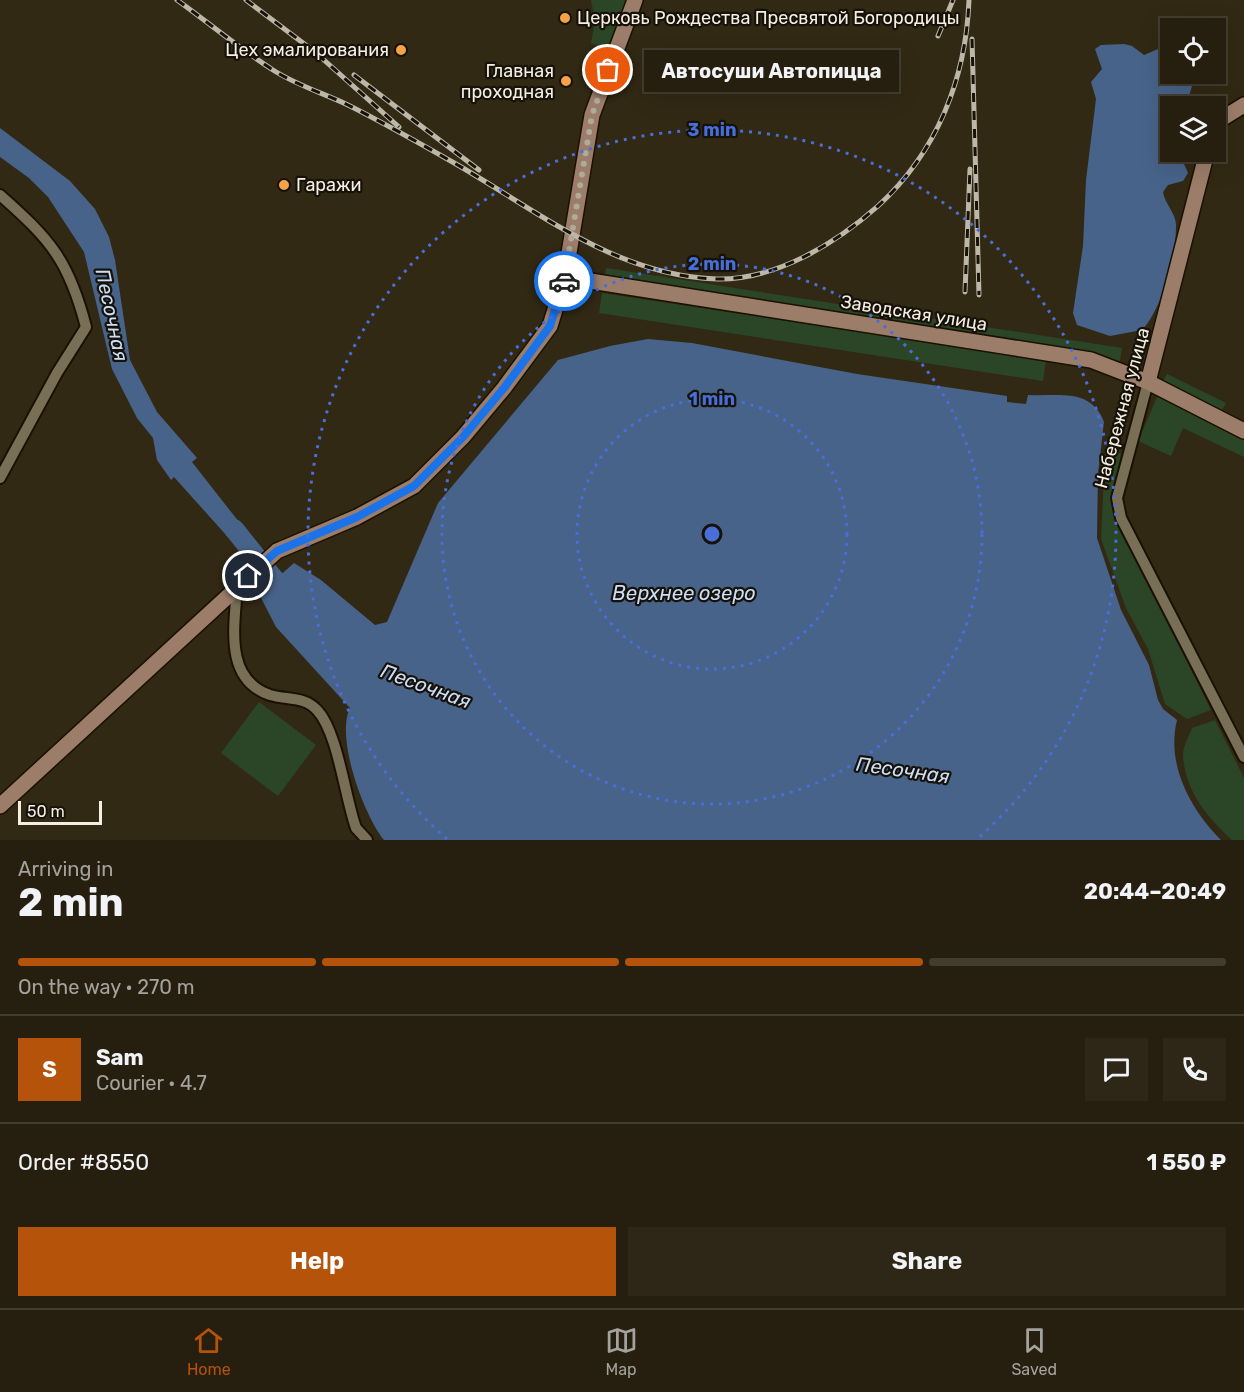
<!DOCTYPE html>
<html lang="en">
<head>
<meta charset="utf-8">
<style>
	body { margin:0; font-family:Rubik,sans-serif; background:#2e2718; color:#f1f3f6; height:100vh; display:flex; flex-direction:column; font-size:22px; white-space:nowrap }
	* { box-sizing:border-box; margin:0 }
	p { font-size:20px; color:#a4a29e }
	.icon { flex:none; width:33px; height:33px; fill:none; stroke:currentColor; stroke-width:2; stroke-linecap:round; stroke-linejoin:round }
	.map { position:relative; height:840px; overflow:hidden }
	.drawer { display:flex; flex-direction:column; background:#261f0f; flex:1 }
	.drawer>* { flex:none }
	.buttons { position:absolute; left:1160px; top:18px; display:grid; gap:12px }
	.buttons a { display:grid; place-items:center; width:66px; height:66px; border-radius:0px; background:#261f0f; box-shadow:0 6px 24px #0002,0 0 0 2px #423d2f; font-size:30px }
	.scale { position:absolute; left:18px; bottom:15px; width:84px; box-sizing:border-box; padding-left:6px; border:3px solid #f4efe2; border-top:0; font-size:16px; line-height:21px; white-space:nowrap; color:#f4efe2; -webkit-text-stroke:4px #161209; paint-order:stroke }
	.pin { position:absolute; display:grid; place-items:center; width:51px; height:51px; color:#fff; margin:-26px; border:3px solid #fff; border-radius:50%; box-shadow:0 2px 6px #0007 }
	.courier { position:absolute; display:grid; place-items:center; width:60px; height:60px; margin:-30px; border:4px solid #1a73e8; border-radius:50%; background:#fff; color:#222; box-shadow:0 2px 8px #0007 }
	.bubble { position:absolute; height:42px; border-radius:0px; background:#261f0f; box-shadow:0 6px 24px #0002,0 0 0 2px #423d2f; font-size:20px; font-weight:700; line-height:42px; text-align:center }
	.overview em { font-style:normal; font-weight:700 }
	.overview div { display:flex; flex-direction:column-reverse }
	.overview { display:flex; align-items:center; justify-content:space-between; height:102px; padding:0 18px }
	h1 { font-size:39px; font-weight:700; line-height:45px }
	.bar { display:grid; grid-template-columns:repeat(4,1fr); gap:9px 6px; align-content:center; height:72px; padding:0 18px }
	.bar i { height:8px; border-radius:4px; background:#423d2f }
	.bar .active { background:#b45309 }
	.bar p { grid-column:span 4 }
	.line { display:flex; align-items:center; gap:15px; padding:0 18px; border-top:2px solid #423d2f }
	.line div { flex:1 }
	.round { display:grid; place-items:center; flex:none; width:63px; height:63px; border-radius:0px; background:#2e2718 }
	.primary-button { display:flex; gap:12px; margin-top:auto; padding:12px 18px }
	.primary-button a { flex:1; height:69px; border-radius:0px; background:#b45309; color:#fff; font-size:24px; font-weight:700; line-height:69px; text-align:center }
	.primary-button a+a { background:#2e2718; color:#f1f3f6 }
	.tabs { display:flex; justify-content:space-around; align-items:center; height:84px; border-top:2px solid #423d2f; background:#261f0f; font-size:16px; color:#a4a29e }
	.tabs a { display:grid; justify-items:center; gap:3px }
	.tabs .active { color:#b45309 }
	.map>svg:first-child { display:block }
	.green { fill:#2a4627 }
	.water { fill:#486389 }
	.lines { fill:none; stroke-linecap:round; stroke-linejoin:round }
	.river { stroke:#486389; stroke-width:20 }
	.street-casing { stroke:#1a1100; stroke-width:14 }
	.secondary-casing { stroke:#1a1100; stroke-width:18 }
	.street { stroke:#796f57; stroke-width:10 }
	.secondary { stroke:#9c7d6a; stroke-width:15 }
	.rail-casing { stroke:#bdb7a8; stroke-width:5 }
	.rail { stroke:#161209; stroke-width:3; stroke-dasharray:9; stroke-linecap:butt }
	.done { stroke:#b0aa9a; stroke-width:6; stroke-dasharray:0 10.8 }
	.route { stroke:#1a73e8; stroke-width:8 }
	.ring { fill:none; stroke:#486eda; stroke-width:3; stroke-dasharray:3 6 }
	.poi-dot { fill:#f5a346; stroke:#161209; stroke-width:2 }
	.labels { text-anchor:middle; stroke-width:4.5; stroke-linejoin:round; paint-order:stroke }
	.poi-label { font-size:18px; fill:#f4efe2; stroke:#161209; text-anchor:start }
	.street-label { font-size:18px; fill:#f4efe2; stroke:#161209 }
	.water-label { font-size:20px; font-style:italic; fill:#ccdef7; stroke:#161209 }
	.centre { fill:#486eda; stroke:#161209; stroke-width:3 }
	.ring-label { font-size:18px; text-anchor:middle; font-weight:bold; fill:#486eda; stroke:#161209; stroke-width:4.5; stroke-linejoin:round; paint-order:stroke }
</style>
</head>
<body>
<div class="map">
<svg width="1244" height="840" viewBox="0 0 1244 840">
	<rect width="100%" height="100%" fill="#322914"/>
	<path class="green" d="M 591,0 L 627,0 L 610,47 L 591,44 L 595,20 Z
		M 606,268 L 1122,348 L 1120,361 L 604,281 Z
		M 602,293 L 1046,360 L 1043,381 L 599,313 Z
		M 1167,374 L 1226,403 L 1221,412 L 1162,383 Z
		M 1158,395 L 1244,438 L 1244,457 L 1183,428 L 1171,456 L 1138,441 Z
		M 1113,450 L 1121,454 L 1113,498 L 1117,520 L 1211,710 L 1187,719 L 1165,704 L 1148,649 L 1126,608 L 1101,539 L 1105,452 Z
		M 259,702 L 316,745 L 278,796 L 221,753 Z
		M 1215,720 L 1244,778 L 1244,840 L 1232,840 C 1207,817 1185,791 1183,755 C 1183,747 1189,736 1192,728 Z"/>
	<path class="water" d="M 1124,44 L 1132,46 L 1144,55 L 1158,49 L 1170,49 L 1170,74 L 1192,74 L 1192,86 L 1186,106 L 1170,106 L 1170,152 L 1179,152 L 1188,173 L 1183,181 L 1168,185 L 1163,192 C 1165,205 1177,214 1176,227 C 1176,256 1162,309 1142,330 L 1110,336 L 1077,325 L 1073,313 L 1083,246 L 1086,180 L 1096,99 L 1091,82 L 1102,69 L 1095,49 L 1101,45 Z
		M 0,128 L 70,181 L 95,209 L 109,237 L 115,260 L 130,360 L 157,412 L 197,458 L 192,462 L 257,545 L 244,555 L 174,477 L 171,480 L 157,460 L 153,438 L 137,418 L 112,369 L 84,252 L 48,197 L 29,178 L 0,157 Z
		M 648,339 L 692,343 L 857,374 L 1007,396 L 1007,402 L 1026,404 L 1028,395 C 1057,397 1091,387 1104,422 L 1098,473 L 1097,538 L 1121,610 L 1149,665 L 1158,700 L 1163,709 L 1177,720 C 1166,764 1190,809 1221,840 L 384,840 C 364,816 335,737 350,708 L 276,627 L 259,594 L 294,563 L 321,580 L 375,625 L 387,622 L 438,503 L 558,360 L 610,346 Z"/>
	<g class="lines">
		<path class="river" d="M 234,529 L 274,579 L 294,597"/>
		<defs>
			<path id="street" d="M 0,195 C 51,240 69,261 86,327 L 57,373 L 0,478
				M 1148,382 L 1117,498 L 1121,518 L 1244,757
				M 237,586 C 235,624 223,679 270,695 C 287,700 304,696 317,710 C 338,732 345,798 356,828 L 367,840"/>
			<path id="secondary" d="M 1215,123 L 1244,105
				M 565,277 L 1091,360 L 1148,382 L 1244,431
				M 1148,382 L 1207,152
				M 0,806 L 277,551 L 357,517 L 414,486 L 463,437 L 504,388 L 550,326 L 565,277 L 592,115 L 635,0"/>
		</defs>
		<use href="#street" class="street-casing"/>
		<use href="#secondary" class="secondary-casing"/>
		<use href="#street" class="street"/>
		<use href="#secondary" class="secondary"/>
		<defs>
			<path id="rail" d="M 177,0 C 209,23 240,49 273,70 C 296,85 323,93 348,105 C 384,123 421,144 456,164 C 539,212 617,276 717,279 C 776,280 835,244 878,206 C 937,152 966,79 969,0
				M 246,0 L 315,52 L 399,127
				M 938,36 L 953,0
				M 972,39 L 979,295
				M 354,75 L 479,170
				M 965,292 L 970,169"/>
		</defs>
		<use href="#rail" class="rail-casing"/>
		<use href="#rail" class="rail"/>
	</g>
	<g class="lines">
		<path class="done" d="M 564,281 L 592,115 L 608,70"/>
		<path class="route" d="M 248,576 L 277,551 L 357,517 L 414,486 L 463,437 L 504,388 L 550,326 L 564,281"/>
	</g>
	<g class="ring">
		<circle cx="712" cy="534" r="135"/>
		<circle cx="712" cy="534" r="270"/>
		<path d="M447 839A404 404 0 1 1 977 839"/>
	</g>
	<g class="poi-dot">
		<circle cx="565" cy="18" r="6"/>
		<circle cx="401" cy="50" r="6"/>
		<circle cx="566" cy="81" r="6"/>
		<circle cx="284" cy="185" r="6"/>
	</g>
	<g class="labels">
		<g class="poi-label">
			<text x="577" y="24">Церковь Рождества Пресвятой Богородицы</text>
			<text x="389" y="56" text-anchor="end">Цех эмалирования</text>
			<text x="554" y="77" text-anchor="end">Главная<tspan x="554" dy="21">проходная</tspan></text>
			<text x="296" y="191">Гаражи</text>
		</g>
		<g class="street-label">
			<text transform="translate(914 313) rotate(9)" y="6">Заводская улица</text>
			<text transform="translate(1122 408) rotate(-75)" y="6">Набережная улица</text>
		</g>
		<g class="water-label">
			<text transform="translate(112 315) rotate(78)" y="7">Песочная</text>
			<text x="684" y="600">Верхнее озеро</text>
			<text transform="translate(426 686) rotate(20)" y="7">Песочная</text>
			<text transform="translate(903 770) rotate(8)" y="7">Песочная</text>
		</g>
	</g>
	<circle cx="712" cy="534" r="9" class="centre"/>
	<g class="ring-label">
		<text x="712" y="136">3 min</text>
		<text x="712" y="270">2 min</text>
		<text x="712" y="405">1 min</text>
	</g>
</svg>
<div class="buttons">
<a><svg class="icon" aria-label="locate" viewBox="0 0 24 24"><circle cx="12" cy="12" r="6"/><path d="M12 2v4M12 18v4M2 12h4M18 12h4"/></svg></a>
<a><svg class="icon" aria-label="layers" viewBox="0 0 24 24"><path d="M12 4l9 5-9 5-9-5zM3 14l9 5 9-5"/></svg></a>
</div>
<div class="scale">50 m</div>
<div class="pin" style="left:608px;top:70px;background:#ea580c"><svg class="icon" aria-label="bag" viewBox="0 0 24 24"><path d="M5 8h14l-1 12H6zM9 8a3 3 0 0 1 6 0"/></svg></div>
<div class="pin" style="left:248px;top:576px;background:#1f2937"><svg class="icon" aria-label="home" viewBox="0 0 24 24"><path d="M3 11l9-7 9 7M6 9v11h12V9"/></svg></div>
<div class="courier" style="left:564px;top:281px"><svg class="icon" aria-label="car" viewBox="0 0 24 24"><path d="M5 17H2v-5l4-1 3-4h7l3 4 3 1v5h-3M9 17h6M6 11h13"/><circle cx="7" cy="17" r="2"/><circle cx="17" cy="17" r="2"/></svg></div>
<div class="bubble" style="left:644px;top:50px;width:255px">Автосуши Автопицца</div>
</div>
<section class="drawer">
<div class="overview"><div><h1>2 min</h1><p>Arriving in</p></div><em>20:44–20:49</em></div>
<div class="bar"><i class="active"></i><i class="active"></i><i class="active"></i><i></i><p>On the way · 270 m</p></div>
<div class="line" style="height:108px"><b class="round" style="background:#b45309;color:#fff">S</b><div><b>Sam</b><p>Courier · 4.7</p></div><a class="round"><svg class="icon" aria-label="chat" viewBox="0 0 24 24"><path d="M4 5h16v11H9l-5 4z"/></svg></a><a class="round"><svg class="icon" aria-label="phone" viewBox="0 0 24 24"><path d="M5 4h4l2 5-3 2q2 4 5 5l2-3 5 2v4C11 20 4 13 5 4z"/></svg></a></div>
<div class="line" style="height:78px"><div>Order #8550</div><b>1 550 ₽</b></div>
<div class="primary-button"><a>Help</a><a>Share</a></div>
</section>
<nav class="tabs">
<a class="active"><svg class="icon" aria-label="home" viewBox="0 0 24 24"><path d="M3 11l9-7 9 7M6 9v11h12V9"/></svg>Home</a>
<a><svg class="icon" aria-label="map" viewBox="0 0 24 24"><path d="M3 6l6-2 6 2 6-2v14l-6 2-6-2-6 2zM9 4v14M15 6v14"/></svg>Map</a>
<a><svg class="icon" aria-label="saved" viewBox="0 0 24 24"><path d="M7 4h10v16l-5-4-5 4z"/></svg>Saved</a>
</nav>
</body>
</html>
